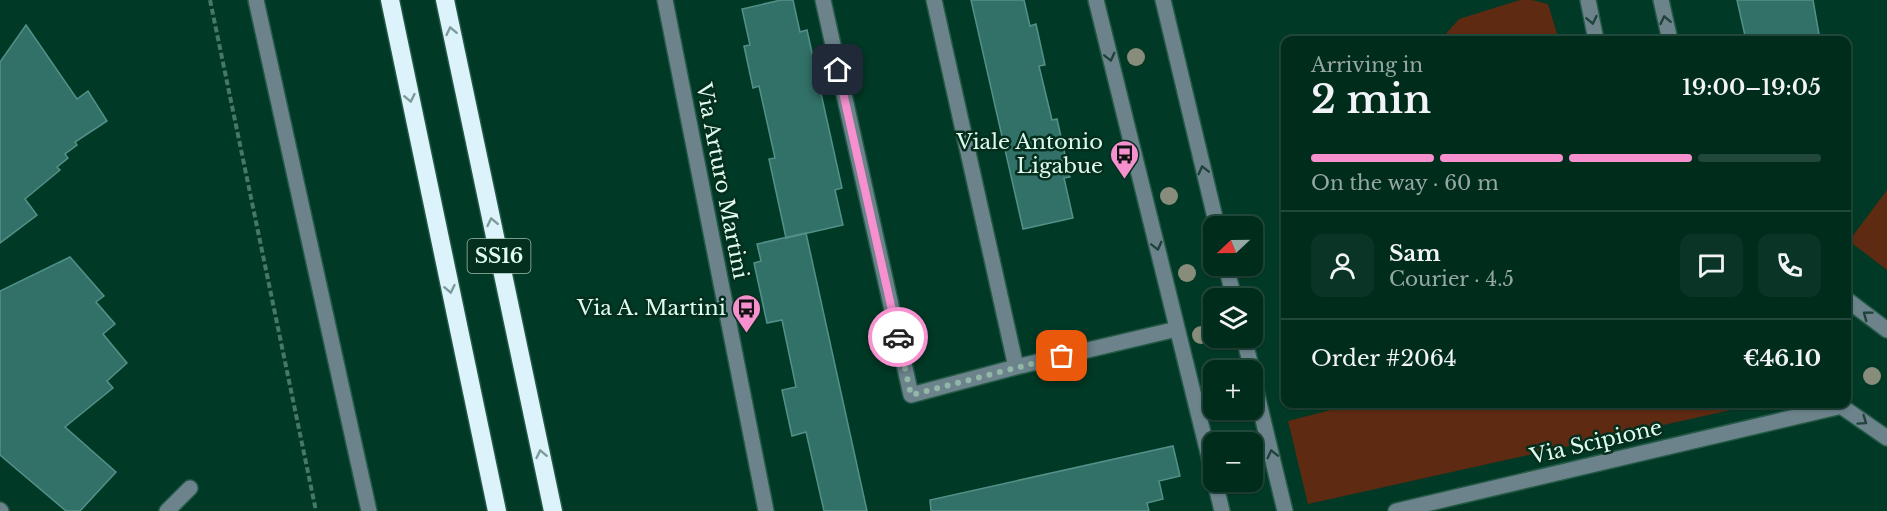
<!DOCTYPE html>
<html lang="en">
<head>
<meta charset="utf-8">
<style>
	body { margin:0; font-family:"Libre Baskerville",serif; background:#0a3425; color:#f1f3f6; height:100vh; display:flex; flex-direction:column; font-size:22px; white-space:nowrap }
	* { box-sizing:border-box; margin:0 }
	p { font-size:20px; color:#95a7a3 }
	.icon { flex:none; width:33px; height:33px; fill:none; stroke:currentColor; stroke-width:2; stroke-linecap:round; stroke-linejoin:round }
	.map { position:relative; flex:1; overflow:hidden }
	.side { position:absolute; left:1281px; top:36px; width:570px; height:372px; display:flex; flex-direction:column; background:#002c1c; border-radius:12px; box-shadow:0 2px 4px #0004,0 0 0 2px #22483b }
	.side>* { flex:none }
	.needle { width:39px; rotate:248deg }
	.tools { position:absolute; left:1203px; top:216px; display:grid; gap:12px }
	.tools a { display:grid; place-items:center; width:60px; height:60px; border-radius:12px; background:#002c1c; box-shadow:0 2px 4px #0004,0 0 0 2px #22483b; font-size:30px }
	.pin { position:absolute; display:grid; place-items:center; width:51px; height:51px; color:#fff; margin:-26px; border-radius:12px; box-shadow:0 3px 9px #0006 }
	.courier { position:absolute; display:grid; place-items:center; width:60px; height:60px; margin:-30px; border:4px solid #f690cf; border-radius:50%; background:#fff; color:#222; box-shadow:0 2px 8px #0007 }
	.headline em { font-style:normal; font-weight:600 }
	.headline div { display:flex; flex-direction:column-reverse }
	.headline { display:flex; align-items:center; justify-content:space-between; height:102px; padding:0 30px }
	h1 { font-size:39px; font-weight:600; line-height:45px }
	.bar { display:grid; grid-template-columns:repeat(4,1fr); gap:9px 6px; align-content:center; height:72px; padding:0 30px }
	.bar i { height:8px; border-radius:4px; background:#22483b }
	.bar .active { background:#f690cf }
	.bar p { grid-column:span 4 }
	.line { display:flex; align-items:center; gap:15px; padding:0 30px; border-top:2px solid #22483b }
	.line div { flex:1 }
	.round { display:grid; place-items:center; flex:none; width:63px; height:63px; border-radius:12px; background:#0a3425 }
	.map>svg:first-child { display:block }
	.green { fill:#5e2a12 }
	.building { fill:#327168; stroke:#539188; stroke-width:1.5 }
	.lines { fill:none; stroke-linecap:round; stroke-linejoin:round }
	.minor-casing { stroke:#245946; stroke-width:18 }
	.highway-casing { stroke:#245946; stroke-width:21 }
	.path { stroke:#477765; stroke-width:4; stroke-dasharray:6 3; stroke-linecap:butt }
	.minor { stroke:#6c838c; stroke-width:15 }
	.highway { stroke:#dcf3fb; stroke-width:18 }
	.tree { fill:#888c7a }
	.oneway { stroke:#1e433a }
	.oneway2 { stroke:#7b9a98 }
	.done { stroke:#92b7a7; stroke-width:6; stroke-dasharray:0 10.8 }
	.route { stroke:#f690cf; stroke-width:8 }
	.labels { text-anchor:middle; stroke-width:5; stroke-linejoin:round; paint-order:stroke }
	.shield { fill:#042e1e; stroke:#9ebeaf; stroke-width:1.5 }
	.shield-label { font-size:20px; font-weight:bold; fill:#e0fbed }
	.poi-label { font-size:21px; fill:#e0fbed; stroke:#042e1e; text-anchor:end }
	.street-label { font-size:21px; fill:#e0fbed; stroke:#042e1e }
</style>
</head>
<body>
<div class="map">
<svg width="1887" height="511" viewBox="0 0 1887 511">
	<rect width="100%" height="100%" fill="#003a26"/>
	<path class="green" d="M 1520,0 L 1532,0 L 1548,4 L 1559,40 L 1450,40 L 1444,36 L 1459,19 Z
		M 1887,190 L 1887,270 L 1849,241 Z
		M 1354,404 L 1758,404 L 1308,504 L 1288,421 Z"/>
	<path class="building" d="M 781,0 L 793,0 L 800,32 L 807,30 L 842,188 L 835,190 L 843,225 L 786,238 L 769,159 L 775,158 L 759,86 L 753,88 L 744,46 L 750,45 L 742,9 Z
		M 971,0 L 1024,0 L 1030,26 L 1036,24 L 1045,65 L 1039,66 L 1052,120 L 1057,119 L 1070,177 L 1064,178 L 1073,218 L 1023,229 Z
		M 1737,0 L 1813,0 L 1820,40 L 1746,40 Z
		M 26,25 L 77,99 L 88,91 L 107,121 L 75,142 L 77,145 L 65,154 L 68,158 L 57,167 L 60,170 L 25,199 L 37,215 L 0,243 L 0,62 Z
		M 806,233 L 831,347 L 867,511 L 824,511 L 806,432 L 792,436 L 782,390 L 796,387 L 782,320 L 767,323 L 754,263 L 761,261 L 757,244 Z
		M 70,257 L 104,296 L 96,302 L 115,324 L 103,334 L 127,363 L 107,381 L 113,388 L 65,427 L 116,472 L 80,511 L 66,511 L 0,455 L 0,291 Z
		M 1173,446 L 1180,476 L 1159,481 L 1163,499 L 1147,503 L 1149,511 L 931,511 L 930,500 Z"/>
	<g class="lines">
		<defs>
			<path id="minor" d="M 256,0 L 369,511
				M 665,0 L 766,511
				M 823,0 L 911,395 L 1016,367
				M 934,0 L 1016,367 L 1177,329
				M 1096,0 L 1214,477
				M 1163,0 L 1217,226
				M 1588,0 L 1596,40
				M 1661,0 L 1670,40
				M 1226,266 L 1234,298
				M 1846,299 L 1887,330
				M 1244,338 L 1252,370
				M 1252,374 L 1285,511
				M 1838,404 L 1887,438
				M 1215,482 L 1222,511
				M 0,510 L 1,511
				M 167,511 L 190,488
				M 1396,511 L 1842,406"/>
			<path id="highway" d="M 390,0 L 497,511
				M 445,0 L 553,511"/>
		</defs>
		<use href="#minor" class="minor-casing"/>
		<use href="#highway" class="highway-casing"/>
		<path class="path" d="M 210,0 L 316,511"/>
		<use href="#minor" class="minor"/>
		<use href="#highway" class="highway"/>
	</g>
	<g class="tree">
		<circle cx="1136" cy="57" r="9"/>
		<circle cx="1169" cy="196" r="9"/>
		<circle cx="1187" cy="273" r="9"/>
		<circle cx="1201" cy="335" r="9"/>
		<circle cx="1872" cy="376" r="9"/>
	</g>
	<defs><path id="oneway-chevron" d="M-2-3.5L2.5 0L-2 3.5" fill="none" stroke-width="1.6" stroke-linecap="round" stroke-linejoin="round" transform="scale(1.5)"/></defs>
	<g class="oneway">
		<use href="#oneway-chevron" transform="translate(1592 20) rotate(78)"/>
		<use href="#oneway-chevron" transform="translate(1665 20) rotate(-102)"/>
		<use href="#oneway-chevron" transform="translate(1110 57) rotate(76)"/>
		<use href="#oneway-chevron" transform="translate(1203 170) rotate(-104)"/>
		<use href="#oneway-chevron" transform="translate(1157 246) rotate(76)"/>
		<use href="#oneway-chevron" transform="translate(1867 315) rotate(-143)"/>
		<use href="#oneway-chevron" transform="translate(1863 421) rotate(35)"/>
		<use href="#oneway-chevron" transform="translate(1272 454) rotate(-104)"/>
	</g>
	<g class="oneway2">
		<use href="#oneway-chevron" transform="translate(451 31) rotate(-102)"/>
		<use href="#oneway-chevron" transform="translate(410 98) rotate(78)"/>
		<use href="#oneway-chevron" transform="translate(492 222) rotate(-102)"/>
		<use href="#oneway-chevron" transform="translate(450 289) rotate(78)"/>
		<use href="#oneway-chevron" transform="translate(541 454) rotate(-102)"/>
	</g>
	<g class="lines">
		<path class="done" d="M 898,337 L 911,395 L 1062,356"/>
		<path class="route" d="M 838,70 L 898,337"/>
	</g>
	<defs>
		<symbol id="bus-pin" viewBox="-11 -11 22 30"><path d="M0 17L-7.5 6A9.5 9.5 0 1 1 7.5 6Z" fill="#f690cf" stroke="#042e1e"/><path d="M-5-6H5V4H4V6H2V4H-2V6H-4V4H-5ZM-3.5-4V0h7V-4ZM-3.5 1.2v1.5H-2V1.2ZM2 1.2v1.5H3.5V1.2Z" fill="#111"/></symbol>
	</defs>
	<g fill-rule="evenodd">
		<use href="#bus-pin" x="1108" y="138" width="33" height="45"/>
		<use href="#bus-pin" x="730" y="292" width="33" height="45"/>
	</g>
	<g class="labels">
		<rect class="shield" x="467.5" y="239" width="63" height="34" rx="4.5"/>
		<g class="shield-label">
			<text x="499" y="263">SS16</text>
		</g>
		<g class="poi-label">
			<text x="1103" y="149">Viale Antonio<tspan x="1103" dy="24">Ligabue</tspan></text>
			<text x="726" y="315">Via A. Martini</text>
		</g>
		<g class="street-label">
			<text transform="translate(722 181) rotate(79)" y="7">Via Arturo Martini</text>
			<text transform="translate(1596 442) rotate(-13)" y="7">Via Scipione</text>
		</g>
	</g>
</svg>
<div class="tools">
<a><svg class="needle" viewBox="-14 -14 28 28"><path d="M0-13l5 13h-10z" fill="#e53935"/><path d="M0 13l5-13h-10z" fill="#95a7a3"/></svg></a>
<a><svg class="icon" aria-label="layers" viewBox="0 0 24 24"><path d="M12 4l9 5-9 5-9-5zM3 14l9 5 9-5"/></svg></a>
<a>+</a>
<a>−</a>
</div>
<div class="pin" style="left:1062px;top:356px;background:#ea580c"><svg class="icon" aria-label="bag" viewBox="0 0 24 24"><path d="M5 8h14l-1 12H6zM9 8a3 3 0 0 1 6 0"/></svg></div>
<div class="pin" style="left:838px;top:70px;background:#1f2937"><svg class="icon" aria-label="home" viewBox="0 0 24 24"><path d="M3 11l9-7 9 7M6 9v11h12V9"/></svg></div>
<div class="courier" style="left:898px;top:337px"><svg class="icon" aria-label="car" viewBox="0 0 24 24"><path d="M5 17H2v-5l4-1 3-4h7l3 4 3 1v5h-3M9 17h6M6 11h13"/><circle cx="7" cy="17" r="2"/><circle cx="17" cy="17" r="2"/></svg></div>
<section class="side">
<div class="headline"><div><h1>2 min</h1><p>Arriving in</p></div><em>19:00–19:05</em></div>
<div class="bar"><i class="active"></i><i class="active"></i><i class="active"></i><i></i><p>On the way · 60 m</p></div>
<div class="line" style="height:108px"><a class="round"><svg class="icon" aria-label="person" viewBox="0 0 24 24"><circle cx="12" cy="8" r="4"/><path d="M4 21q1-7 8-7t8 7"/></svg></a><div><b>Sam</b><p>Courier · 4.5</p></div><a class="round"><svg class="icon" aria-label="chat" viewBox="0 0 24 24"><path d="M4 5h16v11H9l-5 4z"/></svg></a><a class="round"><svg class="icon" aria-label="phone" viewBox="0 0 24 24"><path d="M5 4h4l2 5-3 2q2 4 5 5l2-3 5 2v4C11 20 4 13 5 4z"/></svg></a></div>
<div class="line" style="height:78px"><div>Order #2064</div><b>€46.10</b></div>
</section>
</div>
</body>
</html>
